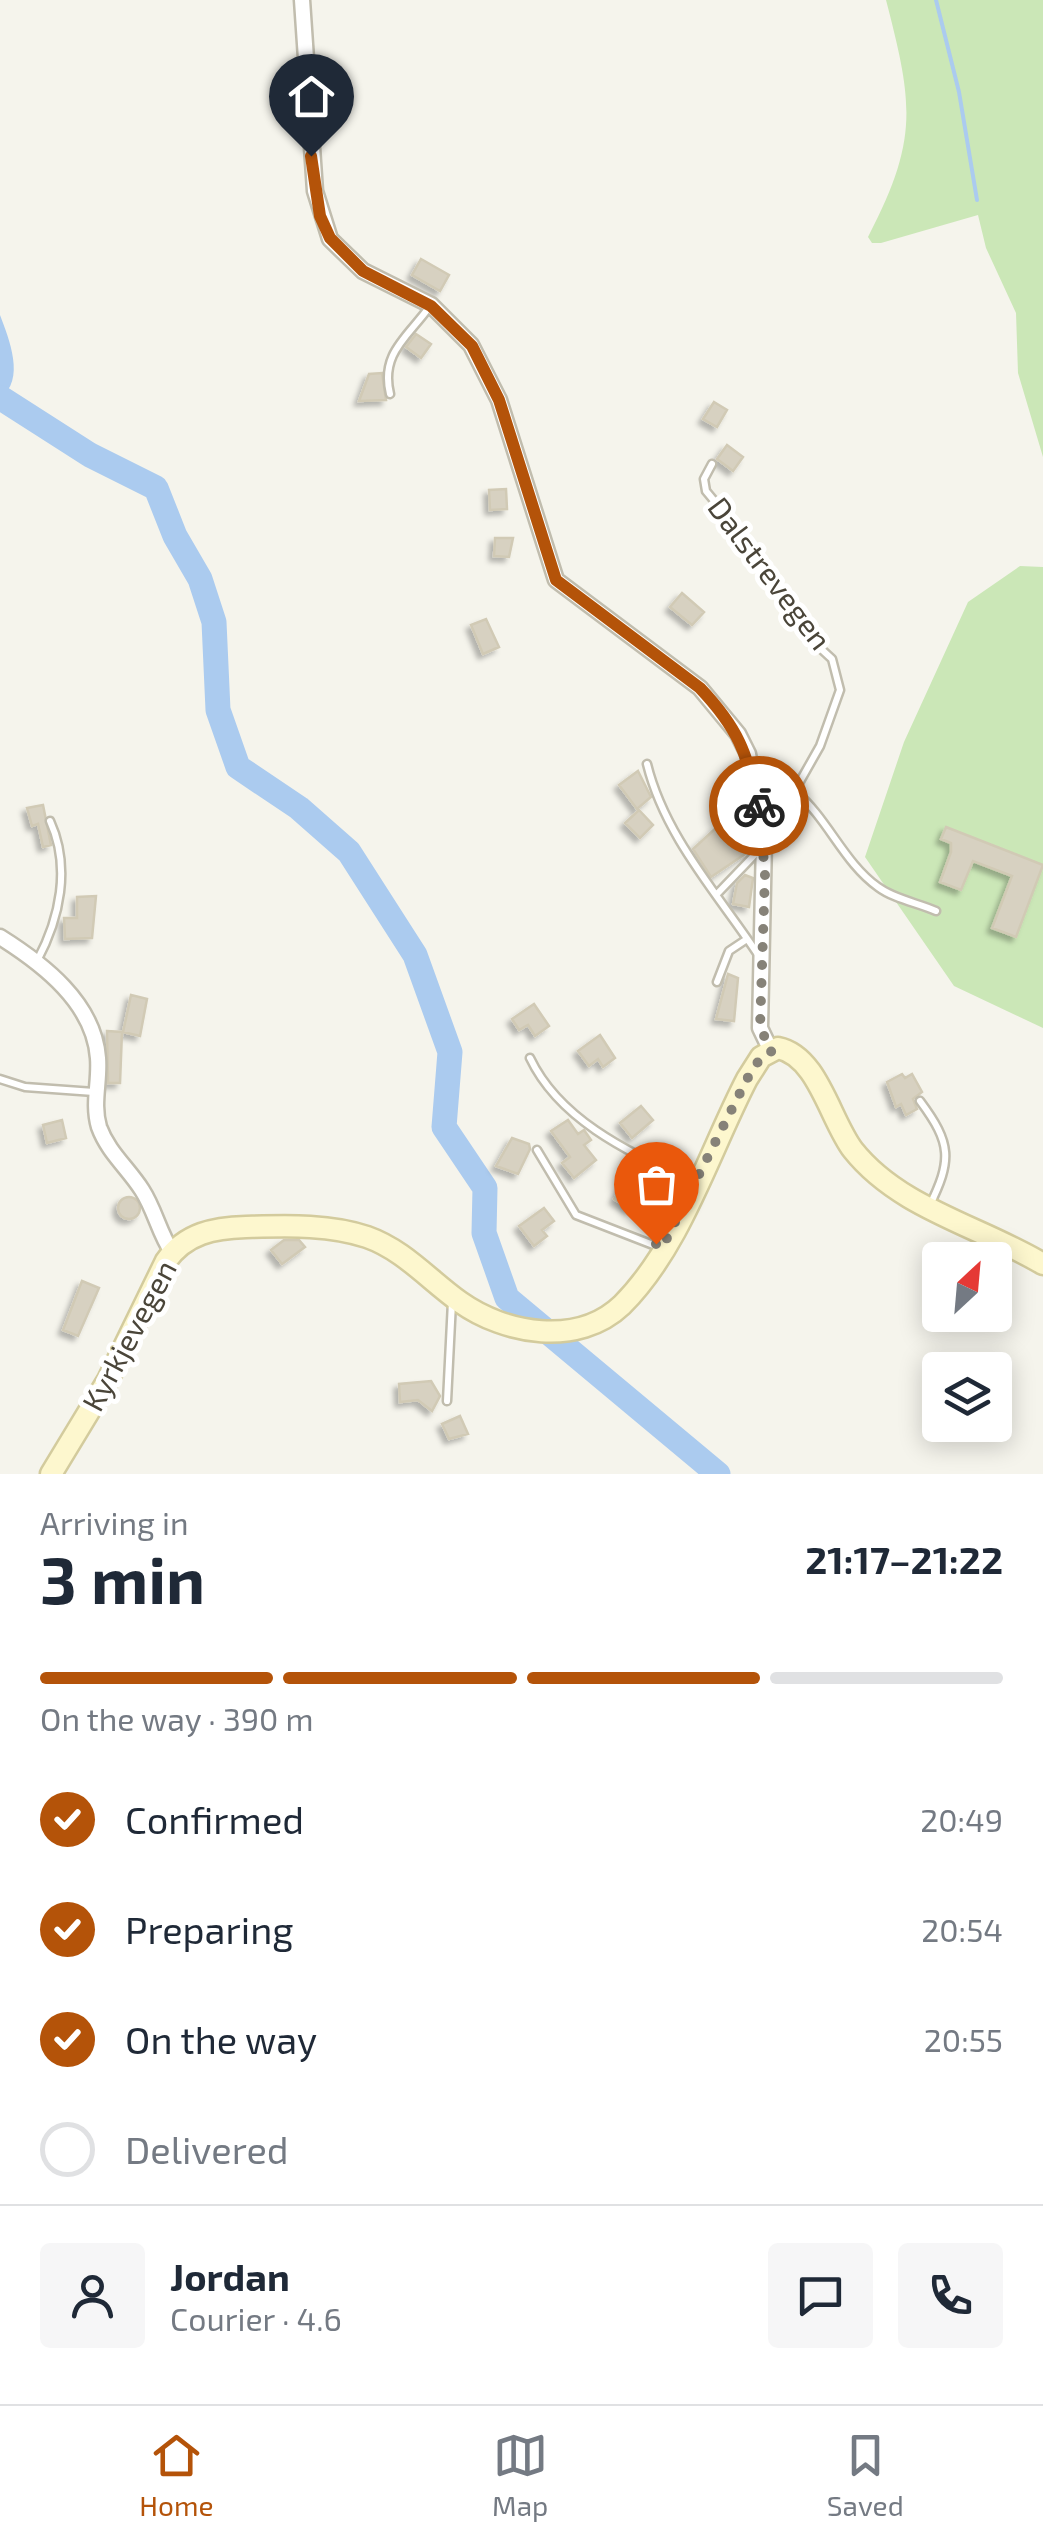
<!DOCTYPE html>
<html lang="en">
<head>
<meta charset="utf-8">
<style>
	body { margin:0; font-family:"Exo 2",sans-serif; background:#f6f6f7; color:#1f2937; height:100vh; display:flex; flex-direction:column; font-size:38px; white-space:nowrap }
	* { box-sizing:border-box; margin:0 }
	p { font-size:32px; color:#747a83 }
	.icon { flex:none; width:55px; height:55px; fill:none; stroke:currentColor; stroke-width:2; stroke-linecap:round; stroke-linejoin:round }
	.map { position:relative; height:1474px; overflow:hidden }
	.sheet { display:flex; flex-direction:column; background:#fff; flex:1 }
	.sheet>* { flex:none }
	.needle { width:65px; rotate:26deg }
	.controls { position:absolute; left:922px; top:1242px; display:grid; gap:20px }
	.controls a { display:grid; place-items:center; width:90px; height:90px; border-radius:10px; background:#fff; box-shadow:0 5px 25px #0003; font-size:50px }
	.pin { position:absolute; display:grid; place-items:center; width:85px; height:85px; color:#fff; margin:-102px -42px; border-radius:50% 50% 50% 0; rotate:-45deg; box-shadow:0 0 10px #0007 }
	.pin .icon { rotate:45deg }
	.courier { position:absolute; display:grid; place-items:center; width:100px; height:100px; margin:-50px; border:8px solid #b45309; border-radius:50%; background:#fff; color:#222; box-shadow:0 2px 12px #0007 }
	.summary em { font-style:normal; font-weight:700 }
	.summary div { display:flex; flex-direction:column-reverse }
	.summary { display:flex; align-items:center; justify-content:space-between; height:170px; padding:0 40px }
	h1 { font-size:65px; font-weight:700; line-height:75px }
	.bar { display:grid; grid-template-columns:repeat(4,1fr); gap:15px 10px; align-content:center; height:120px; padding:0 40px }
	.bar i { height:12px; border-radius:8px; background:#e0e1e3 }
	.bar .on { background:#b45309 }
	.bar p { grid-column:span 4 }
	.line { display:flex; align-items:center; gap:25px; padding:0 40px; border-top:2px solid #e0e1e3 }
	.line div { flex:1 }
	.round { display:grid; place-items:center; flex:none; width:105px; height:105px; border-radius:10px; background:#f6f6f7 }
	ol { padding:0 40px; list-style:none }
	li { display:flex; align-items:center; gap:30px; height:110px }
	li p { margin-inline-start:auto }
	li .icon { padding:10px; border-radius:50%; background:#b45309; color:#fff; stroke-width:4 }
	li:last-child { color:#747a83 }
	li i { width:55px; height:55px; border:5px solid #e0e1e3; border-radius:50% }
	.tab-bar { display:flex; justify-content:space-around; align-items:center; height:140px; border-top:2px solid #e0e1e3; background:#fff; font-size:28px; color:#747a83 }
	.tab-bar a { display:grid; justify-items:center; gap:5px }
	.tab-bar .on { color:#b45309 }
	.map>svg:first-child { display:block }
	.green { fill:#cbe7b7 }
	.water { fill:#abcbef }
	.lines { fill:none; stroke-linecap:round; stroke-linejoin:round }
	.stream { stroke:#abcbef; stroke-width:4 }
	.river { stroke:#abcbef; stroke-width:25 }
	.building { fill:#d7d1c1; stroke:#d1cab5; stroke-width:2.5; filter:url(#shadow) }
	.lane-casing { stroke:#c1bdae; stroke-width:11 }
	.street-casing { stroke:#c1bdae; stroke-width:19 }
	.secondary-casing { stroke:#d3cb9d; stroke-width:25 }
	.lane { stroke:#fff; stroke-width:6 }
	.street { stroke:#fff; stroke-width:14 }
	.secondary { stroke:#fdf7ce; stroke-width:20 }
	.done { stroke:#868278; stroke-width:10; stroke-dasharray:0 18 }
	.route { stroke:#b45309; stroke-width:12 }
	.labels { text-anchor:middle; stroke-width:10; stroke-linejoin:round; paint-order:stroke }
	.street-label { font-size:30px; fill:#4a4539; stroke:#fff }
</style>
</head>
<body>
<div class="map">
<svg width="1043" height="1474" viewBox="0 0 1043 1474">
	<defs>
		<filter id="shadow"><feDropShadow dx="-4.5" dy="4.5" stdDeviation="2.5" flood-color="#0004"/></filter>
	</defs>
	<rect width="100%" height="100%" fill="#f5f4ec"/>
	<path class="green" d="M 886,0 L 1043,0 L 1043,457 L 1018,373 L 1016,313 L 986,248 L 978,215 L 881,243 L 872,243 L 868,237 C 919,139 913,104 886,0 Z
		M 1020,566 L 1043,567 L 1043,1028 L 954,986 L 865,857 L 904,742 L 968,602 Z"/>
	<path class="water" d="M 0,315 C 9,339 26,380 0,398 Z"/>
	<g class="lines">
		<path class="stream" d="M 936,0 L 959,92 L 977,200"/>
		<path class="river" d="M 1,398 L 90,455 L 156,488 L 175,536 L 200,579 L 214,622 L 218,710 L 238,767 L 299,808 L 349,852 L 415,955 L 450,1052 L 444,1127 L 485,1188 L 484,1233 L 507,1298 L 718,1474"/>
	</g>
	<path class="building" d="M 421,259 L 449,275 L 440,291 L 412,275 Z
		M 416,334 L 431,344 L 421,358 L 406,347 Z
		M 382,373 L 386,400 L 359,401 L 369,374 Z
		M 714,402 L 727,410 L 717,427 L 703,419 Z
		M 727,445 L 743,457 L 733,471 L 717,459 Z
		M 506,489 L 507,509 L 490,510 L 489,490 Z
		M 495,538 L 513,538 L 509,557 L 494,556 Z
		M 682,593 L 704,612 L 692,625 L 670,607 Z
		M 486,619 L 499,647 L 483,654 L 471,625 Z
		M 638,771 L 651,797 L 637,809 L 619,785 Z
		M 43,805 L 51,845 L 43,847 L 38,824 L 32,826 L 27,808 Z
		M 639,810 L 653,825 L 640,838 L 625,823 Z
		M 717,827 L 724,840 L 743,841 L 748,852 L 711,877 L 693,849 Z
		M 946,827 L 1043,865 L 1016,937 L 992,928 L 1012,876 L 973,861 L 961,890 L 940,882 L 951,852 L 951,843 L 941,839 Z
		M 745,875 L 753,878 L 749,907 L 733,904 L 737,883 Z
		M 96,896 L 92,938 L 65,939 L 64,918 L 77,918 L 77,897 Z
		M 728,974 L 738,978 L 734,1021 L 716,1019 Z
		M 131,995 L 147,999 L 140,1036 L 123,1032 Z
		M 534,1004 L 549,1026 L 535,1036 L 528,1025 L 519,1030 L 512,1019 Z
		M 107,1031 L 122,1032 L 120,1083 L 108,1083 Z
		M 600,1035 L 615,1058 L 603,1067 L 598,1059 L 589,1066 L 578,1051 Z
		M 902,1074 L 905,1078 L 912,1074 L 922,1092 L 913,1099 L 917,1109 L 906,1115 L 901,1104 L 896,1107 L 887,1082 Z
		M 641,1106 L 653,1120 L 632,1138 L 620,1123 Z
		M 62,1120 L 66,1138 L 47,1143 L 43,1125 Z
		M 568,1120 L 578,1134 L 584,1130 L 591,1140 L 584,1145 L 596,1160 L 574,1178 L 562,1163 L 570,1157 L 551,1131 Z
		M 512,1138 L 529,1144 L 530,1149 L 518,1174 L 496,1166 Z
		M 631,1173 L 643,1181 L 648,1174 L 662,1182 L 651,1205 L 638,1196 L 630,1209 L 614,1199 Z
		M118 1208a11 11 0 1 1 22 0a11 11 0 1 1-22 0Z
		M 544,1208 L 554,1221 L 542,1230 L 547,1236 L 534,1246 L 519,1226 Z
		M 284,1240 L 299,1240 L 305,1247 L 282,1264 L 271,1250 Z
		M 82,1281 L 99,1288 L 78,1336 L 63,1330 Z
		M 431,1381 L 440,1396 L 432,1411 L 418,1400 L 400,1402 L 399,1384 Z
		M 460,1416 L 468,1434 L 449,1439 L 442,1424 Z"/>
	<g class="lines">
		<defs>
			<path id="lane" d="M 390,394 C 380,353 408,337 430,306
				M 712,464 L 704,479 L 706,491 L 750,544 L 807,636 L 832,659 L 840,690 L 820,746 L 764,845 L 717,894
				M 647,764 C 665,837 718,894 759,956
				M 796,792 C 828,819 844,863 878,887 C 894,899 918,903 936,911
				M 37,961 C 60,918 71,867 50,821
				M 717,982 L 729,951 L 747,939
				M 530,1058 C 561,1123 634,1154 695,1183
				M 0,1079 L 25,1087 L 94,1092
				M 920,1101 C 952,1144 952,1160 929,1207
				M 537,1150 L 576,1215 L 661,1248
				M 447,1401 L 452,1302"/>
			<path id="street" d="M 302,0 L 315,191 L 330,239 L 363,271 L 431,305 L 471,345 L 499,400 L 556,580 L 700,688 L 738,734 L 748,754 L 764,840 L 760,1028 L 771,1051
				M 0,937 C 43,964 94,1003 98,1058 C 100,1082 92,1103 99,1127 C 108,1152 128,1168 142,1190 C 155,1210 159,1233 172,1252"/>
			<path id="secondary" d="M 51,1474 L 108,1380 L 166,1261 C 186,1233 214,1228 246,1227 C 285,1226 329,1224 367,1237 C 404,1250 429,1280 460,1302 C 505,1334 578,1347 622,1305 C 681,1246 709,1152 747,1079 L 761,1057 L 778,1048 C 818,1056 830,1120 853,1150 C 900,1209 980,1226 1043,1264"/>
		</defs>
		<use href="#lane" class="lane-casing"/>
		<use href="#street" class="street-casing"/>
		<use href="#secondary" class="secondary-casing"/>
		<use href="#lane" class="lane"/>
		<use href="#street" class="street"/>
		<use href="#secondary" class="secondary"/>
	</g>
	<g class="lines">
		<path class="done" d="M 656,1244 L 662,1248 L 747,1079 L 761,1057 L 772,1051 L 760,1028 L 765,874 L 759,806"/>
		<path class="route" d="M 311,156 L 320,216 L 330,238 L 363,271 L 431,306 L 472,346 L 499,400 L 556,580 L 700,688 C 738,728 747,753 759,806"/>
	</g>
	<g class="labels">
		<g class="street-label">
			<text transform="translate(769 574) rotate(53)" y="10">Dalstrevegen</text>
			<text transform="translate(130 1336) rotate(-62)" y="10">Kyrkjevegen</text>
		</g>
	</g>
</svg>
<div class="controls">
<a><svg class="needle" viewBox="-14 -14 28 28"><path d="M0-13l5 13h-10z" fill="#e53935"/><path d="M0 13l5-13h-10z" fill="#747a83"/></svg></a>
<a><svg class="icon" aria-label="layers" viewBox="0 0 24 24"><path d="M12 4l9 5-9 5-9-5zM3 14l9 5 9-5"/></svg></a>
</div>
<div class="pin" style="left:656px;top:1244px;background:#ea580c"><svg class="icon" aria-label="bag" viewBox="0 0 24 24"><path d="M5 8h14l-1 12H6zM9 8a3 3 0 0 1 6 0"/></svg></div>
<div class="pin" style="left:311px;top:156px;background:#1f2937"><svg class="icon" aria-label="home" viewBox="0 0 24 24"><path d="M3 11l9-7 9 7M6 9v11h12V9"/></svg></div>
<div class="courier" style="left:759px;top:806px"><svg class="icon" aria-label="bike" viewBox="0 0 24 24"><circle cx="6" cy="16" r="4"/><circle cx="18" cy="16" r="4"/><path d="M6 16l4-8h5l3 8M10 8l3 8H6M13 5h3"/></svg></div>
</div>
<section class="sheet">
<div class="summary"><div><h1>3 min</h1><p>Arriving in</p></div><em>21:17–21:22</em></div>
<div class="bar"><i class="on"></i><i class="on"></i><i class="on"></i><i></i><p>On the way · 390 m</p></div>
<ol>
<li><svg class="icon" aria-label="check" viewBox="0 0 24 24"><path d="M5 12l5 5 9-10"/></svg>Confirmed<p>20:49</p></li>
<li><svg class="icon" aria-label="check" viewBox="0 0 24 24"><path d="M5 12l5 5 9-10"/></svg>Preparing<p>20:54</p></li>
<li><svg class="icon" aria-label="check" viewBox="0 0 24 24"><path d="M5 12l5 5 9-10"/></svg>On the way<p>20:55</p></li>
<li><i></i>Delivered</li>
</ol>
<div class="line" style="height:180px"><a class="round"><svg class="icon" aria-label="person" viewBox="0 0 24 24"><circle cx="12" cy="8" r="4"/><path d="M4 21q1-7 8-7t8 7"/></svg></a><div><b>Jordan</b><p>Courier · 4.6</p></div><a class="round"><svg class="icon" aria-label="chat" viewBox="0 0 24 24"><path d="M4 5h16v11H9l-5 4z"/></svg></a><a class="round"><svg class="icon" aria-label="phone" viewBox="0 0 24 24"><path d="M5 4h4l2 5-3 2q2 4 5 5l2-3 5 2v4C11 20 4 13 5 4z"/></svg></a></div>
</section>
<nav class="tab-bar">
<a class="on"><svg class="icon" aria-label="home" viewBox="0 0 24 24"><path d="M3 11l9-7 9 7M6 9v11h12V9"/></svg>Home</a>
<a><svg class="icon" aria-label="map" viewBox="0 0 24 24"><path d="M3 6l6-2 6 2 6-2v14l-6 2-6-2-6 2zM9 4v14M15 6v14"/></svg>Map</a>
<a><svg class="icon" aria-label="saved" viewBox="0 0 24 24"><path d="M7 4h10v16l-5-4-5 4z"/></svg>Saved</a>
</nav>
</body>
</html>
